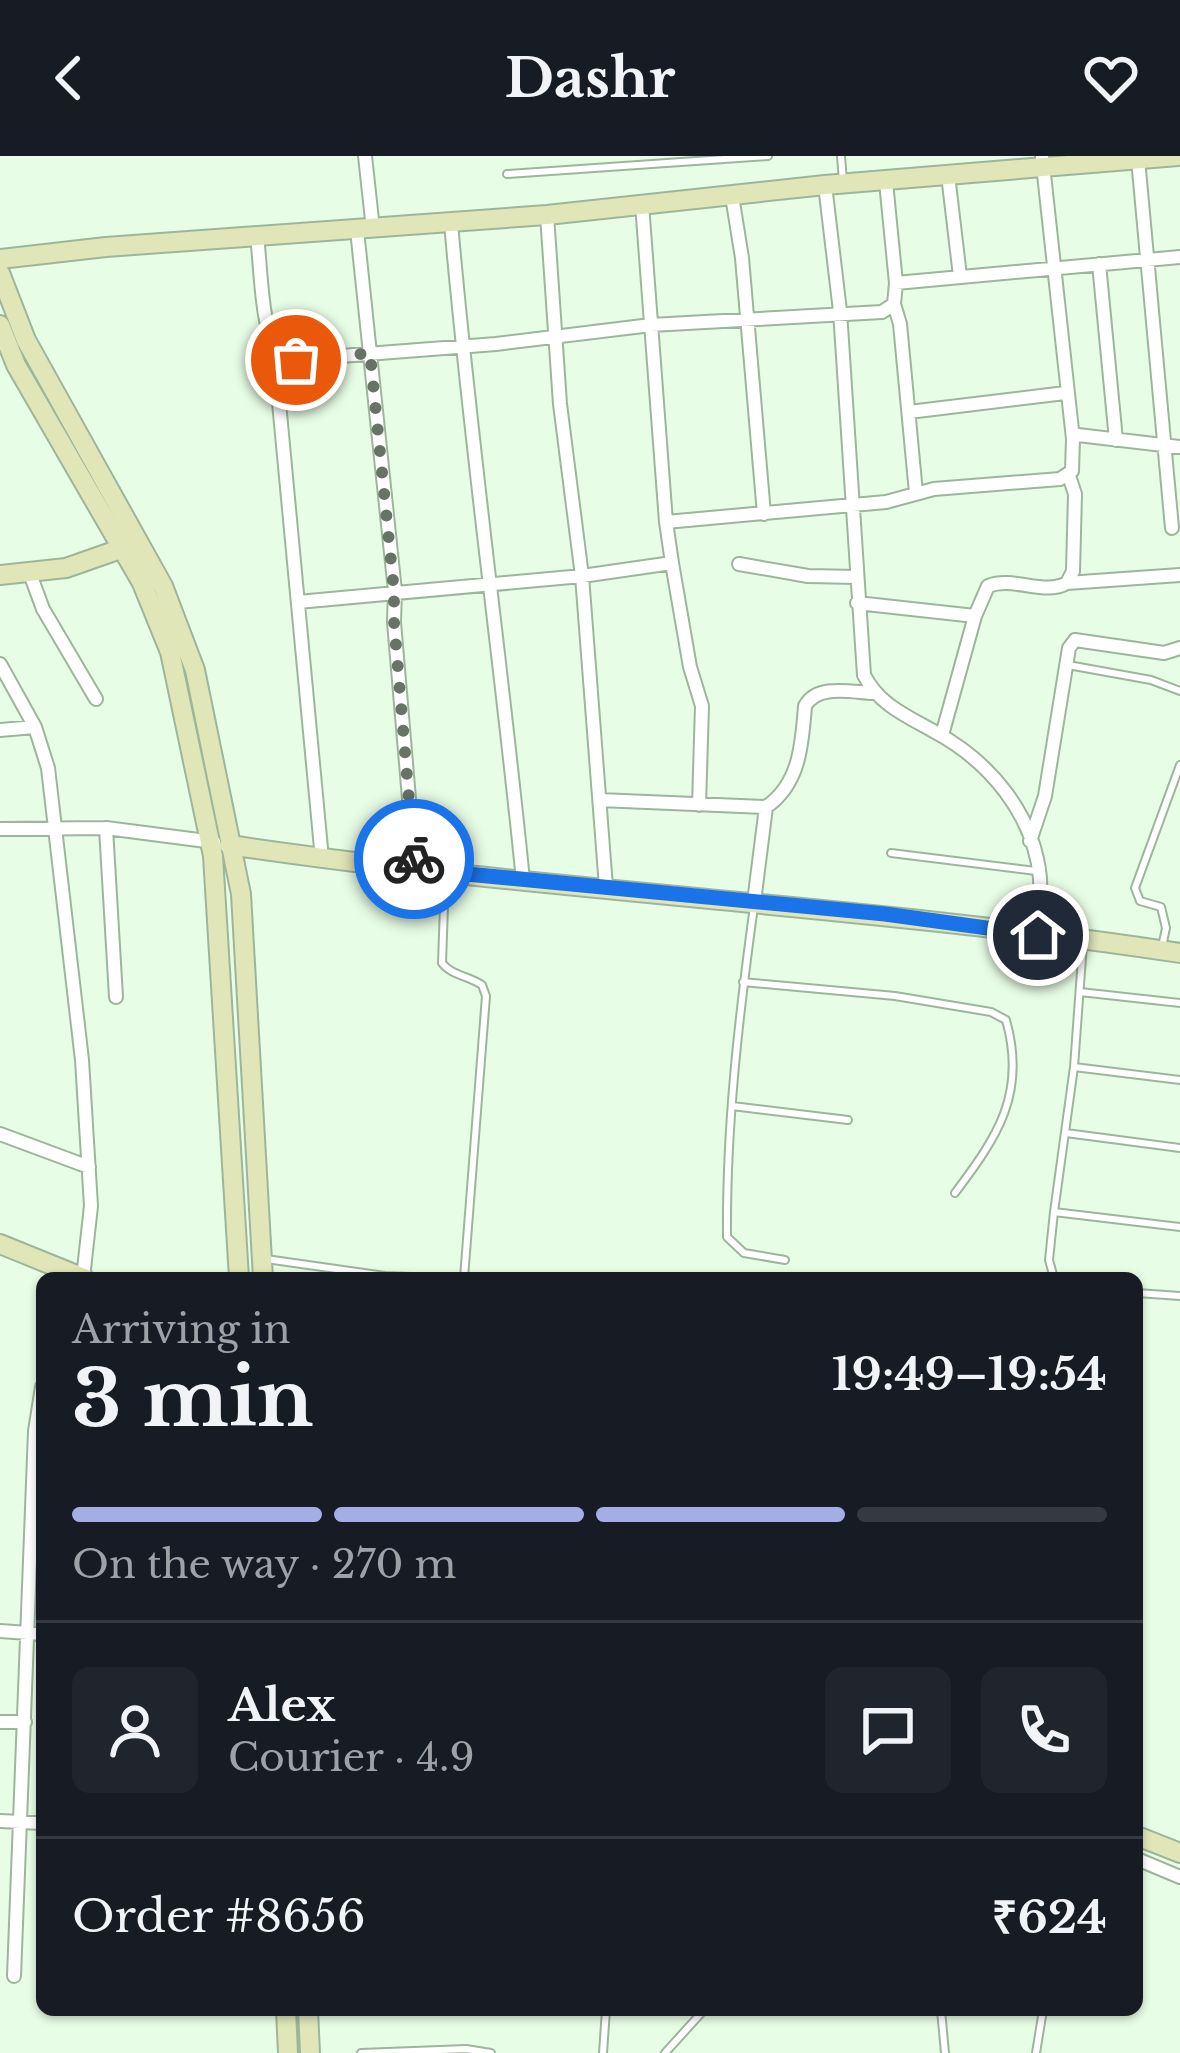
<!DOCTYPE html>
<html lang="en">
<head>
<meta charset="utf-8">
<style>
	body { margin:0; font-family:"Libre Baskerville",serif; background:#20242c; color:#f1f3f6; height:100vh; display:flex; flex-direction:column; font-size:45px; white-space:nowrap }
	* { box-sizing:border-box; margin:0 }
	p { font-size:39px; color:#9ea1a6 }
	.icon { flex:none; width:66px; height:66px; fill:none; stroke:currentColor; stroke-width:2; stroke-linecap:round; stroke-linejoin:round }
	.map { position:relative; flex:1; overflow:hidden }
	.drawer { position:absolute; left:36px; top:1116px; width:1107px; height:744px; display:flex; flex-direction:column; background:#171b24; border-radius:18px; box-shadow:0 3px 9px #0004 }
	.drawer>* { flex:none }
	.pin { position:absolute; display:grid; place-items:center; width:102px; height:102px; color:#fff; margin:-51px; border:6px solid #fff; border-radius:50%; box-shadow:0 3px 12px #0007 }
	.courier { position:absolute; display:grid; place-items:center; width:120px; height:120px; margin:-60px; border:9px solid #1a73e8; border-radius:50%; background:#fff; color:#222; box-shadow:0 3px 15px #0007 }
	.headline em { font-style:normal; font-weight:700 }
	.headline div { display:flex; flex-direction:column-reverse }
	.headline { display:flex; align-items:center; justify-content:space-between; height:204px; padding:0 36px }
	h1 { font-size:78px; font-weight:700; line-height:90px }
	.bar { display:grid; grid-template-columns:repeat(4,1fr); gap:18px 12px; align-content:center; height:144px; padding:0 36px }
	.bar i { height:15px; border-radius:9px; background:#363941 }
	.bar .current { background:#a4aee4 }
	.bar p { grid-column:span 4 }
	.line { display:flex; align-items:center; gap:30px; padding:0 36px; border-top:3px solid #363941 }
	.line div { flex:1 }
	.round { display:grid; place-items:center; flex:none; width:126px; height:126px; border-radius:18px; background:#20242c }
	header { display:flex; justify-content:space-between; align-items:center; height:156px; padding:0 36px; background:#171b24; font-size:54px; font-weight:700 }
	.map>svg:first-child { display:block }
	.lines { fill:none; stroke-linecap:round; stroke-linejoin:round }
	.lane-casing { stroke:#9db69b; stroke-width:10 }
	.street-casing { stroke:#9db69b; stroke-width:16 }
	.secondary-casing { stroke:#9db69b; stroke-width:22 }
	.lane { stroke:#fff; stroke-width:6 }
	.street { stroke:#fff; stroke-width:12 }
	.secondary { stroke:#e0e6b8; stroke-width:18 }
	.done { stroke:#677465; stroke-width:12; stroke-dasharray:0 21.6 }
	.route { stroke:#1a73e8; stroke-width:15 }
</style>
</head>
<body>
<header><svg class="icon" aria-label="back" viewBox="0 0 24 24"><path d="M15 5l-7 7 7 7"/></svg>Dashr<svg class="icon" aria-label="heart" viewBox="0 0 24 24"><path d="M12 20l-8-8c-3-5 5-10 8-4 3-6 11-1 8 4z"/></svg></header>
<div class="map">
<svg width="1180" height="1897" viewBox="0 0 1180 1897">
	<rect width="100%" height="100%" fill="#e8fde6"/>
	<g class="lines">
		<defs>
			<path id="lane" d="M 841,0 L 843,26
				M 507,18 L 768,0
				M 1068,509 L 1151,524 L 1180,535
				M 891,697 L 1036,715
				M 445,721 L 442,807 C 451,819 469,820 482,829 L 486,840 L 464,1122
				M 754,750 C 739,860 726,970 727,1081 L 744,1097 L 785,1104
				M 1162,791 L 1166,772 L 1161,751 L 1140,745 L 1135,732 L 1180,609
				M 743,826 L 895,840 L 991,856 L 1006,864 C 1027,938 997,981 955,1037
				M 1080,836 L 1180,847
				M 1074,911 L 1180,924
				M 732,950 L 848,964
				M 1066,977 L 1180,992
				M 1054,1056 L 1074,911 L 1083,788
				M 266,1103 L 385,1120 L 437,1122
				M 1054,1122 L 1049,1104 L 1054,1056 L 1180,1071
				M 1137,1137 L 1180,1140
				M 941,1854 L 945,1897
				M 361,1897 L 466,1893 L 491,1897
				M 603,1897 L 606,1854
				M 665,1897 L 704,1854
				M 1036,1897 L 1043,1854"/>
			<path id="street" d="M 365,0 L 373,73
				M 1042,0 L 1073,283
				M 1138,3 L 1172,372
				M 948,19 L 960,120
				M 825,29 L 840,155 L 864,519 C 879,549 907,560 935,576 C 989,605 1034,658 1040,722 C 1041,741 1039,760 1038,779
				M 732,40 L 742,102 L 764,358
				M 642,48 L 666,366
				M 547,59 L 560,248 L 582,420 L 606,731
				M 451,67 C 470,286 501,504 523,724
				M 357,74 L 395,435 L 394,466 L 415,713
				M 257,81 C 262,120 260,178 284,210
				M 1099,108 L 1116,284
				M 896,127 L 1180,101
				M 894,148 L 900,168 L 916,337
				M 909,256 L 1065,237
				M 672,407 L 690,511 L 702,550 L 699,649
				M 739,408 L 808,420 L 857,421
				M 29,415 L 43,453 L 96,543
				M 1067,427 L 1180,419
				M 298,446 L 582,420 L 672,407 L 666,366 L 886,346 L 934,333 L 1060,323 L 1072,315 L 1073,283 L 1078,279 L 1180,291
				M 857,447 L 975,460
				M 0,508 L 35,571 L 48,612 L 82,904 L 91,1050 L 83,1122
				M 0,574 L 35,571
				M 942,579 L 975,460 L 988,430 C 1014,420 1044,440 1067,427 L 1073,415 L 1075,338 L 1069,320
				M 600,644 L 766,651 C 800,628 802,588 805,550 C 817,528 850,536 873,537
				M 106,672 L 116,841
				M 0,673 L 106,672 L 214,686
				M 1030,685 L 1045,640 L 1069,492 L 1075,484 L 1164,497 L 1180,492
				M 322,703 L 278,236 L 284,210 L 315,202 L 496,188 L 651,169 L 882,156 L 894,148 L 896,127 L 886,26
				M 754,746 L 766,651
				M 0,978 L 89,1011
				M 0,1475 L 42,1478
				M 0,1566 L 25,1566
				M 0,1665 L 42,1667
				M 1137,1703 L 1180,1721
				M 14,1820 L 35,1275 L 42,1231"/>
			<path id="secondary" d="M 0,103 L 106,91 L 547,59 L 825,29 L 1178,0
				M 0,117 L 26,184 L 163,430 L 195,514 L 241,738 L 263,1122
				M 0,169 L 16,209 L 142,427 L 170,496 L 213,700 L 239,1122
				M 0,419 L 66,412 L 126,391
				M 229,689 C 545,736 865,749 1180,797
				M 0,1088 L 84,1122
				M 1137,1680 L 1180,1697
				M 286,1854 L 288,1897
				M 308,1854 L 310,1897"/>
		</defs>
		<use href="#lane" class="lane-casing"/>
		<use href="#street" class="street-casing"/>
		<use href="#secondary" class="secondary-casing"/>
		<use href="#lane" class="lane"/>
		<use href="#street" class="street"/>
		<use href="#secondary" class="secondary"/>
	</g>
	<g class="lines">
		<path class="done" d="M 296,204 L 370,197 L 394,435 L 394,466 L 414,703"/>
		<path class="route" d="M 414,703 L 415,713 L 885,758 L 1038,779"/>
	</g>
</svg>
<div class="pin" style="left:296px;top:204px;background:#ea580c"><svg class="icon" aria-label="bag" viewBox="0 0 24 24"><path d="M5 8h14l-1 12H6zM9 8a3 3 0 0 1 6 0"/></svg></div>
<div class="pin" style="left:1038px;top:779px;background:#1f2937"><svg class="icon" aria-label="home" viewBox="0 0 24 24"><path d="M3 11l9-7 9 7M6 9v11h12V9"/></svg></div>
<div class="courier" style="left:414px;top:703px"><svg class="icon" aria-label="bike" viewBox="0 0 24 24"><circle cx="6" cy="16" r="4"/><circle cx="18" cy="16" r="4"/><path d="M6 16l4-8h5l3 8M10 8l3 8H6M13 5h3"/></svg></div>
<section class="drawer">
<div class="headline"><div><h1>3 min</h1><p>Arriving in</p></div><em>19:49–19:54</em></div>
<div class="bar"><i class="current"></i><i class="current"></i><i class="current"></i><i></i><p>On the way · 270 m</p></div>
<div class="line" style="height:216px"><a class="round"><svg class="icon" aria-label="person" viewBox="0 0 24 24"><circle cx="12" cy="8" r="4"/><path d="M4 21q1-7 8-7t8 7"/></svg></a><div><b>Alex</b><p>Courier · 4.9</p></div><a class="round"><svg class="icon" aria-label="chat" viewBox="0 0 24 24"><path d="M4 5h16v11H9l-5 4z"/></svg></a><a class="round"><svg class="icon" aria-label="phone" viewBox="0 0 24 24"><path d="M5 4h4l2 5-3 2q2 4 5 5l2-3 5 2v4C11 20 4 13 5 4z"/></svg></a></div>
<div class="line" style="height:156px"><div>Order #8656</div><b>₹624</b></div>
</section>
</div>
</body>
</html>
